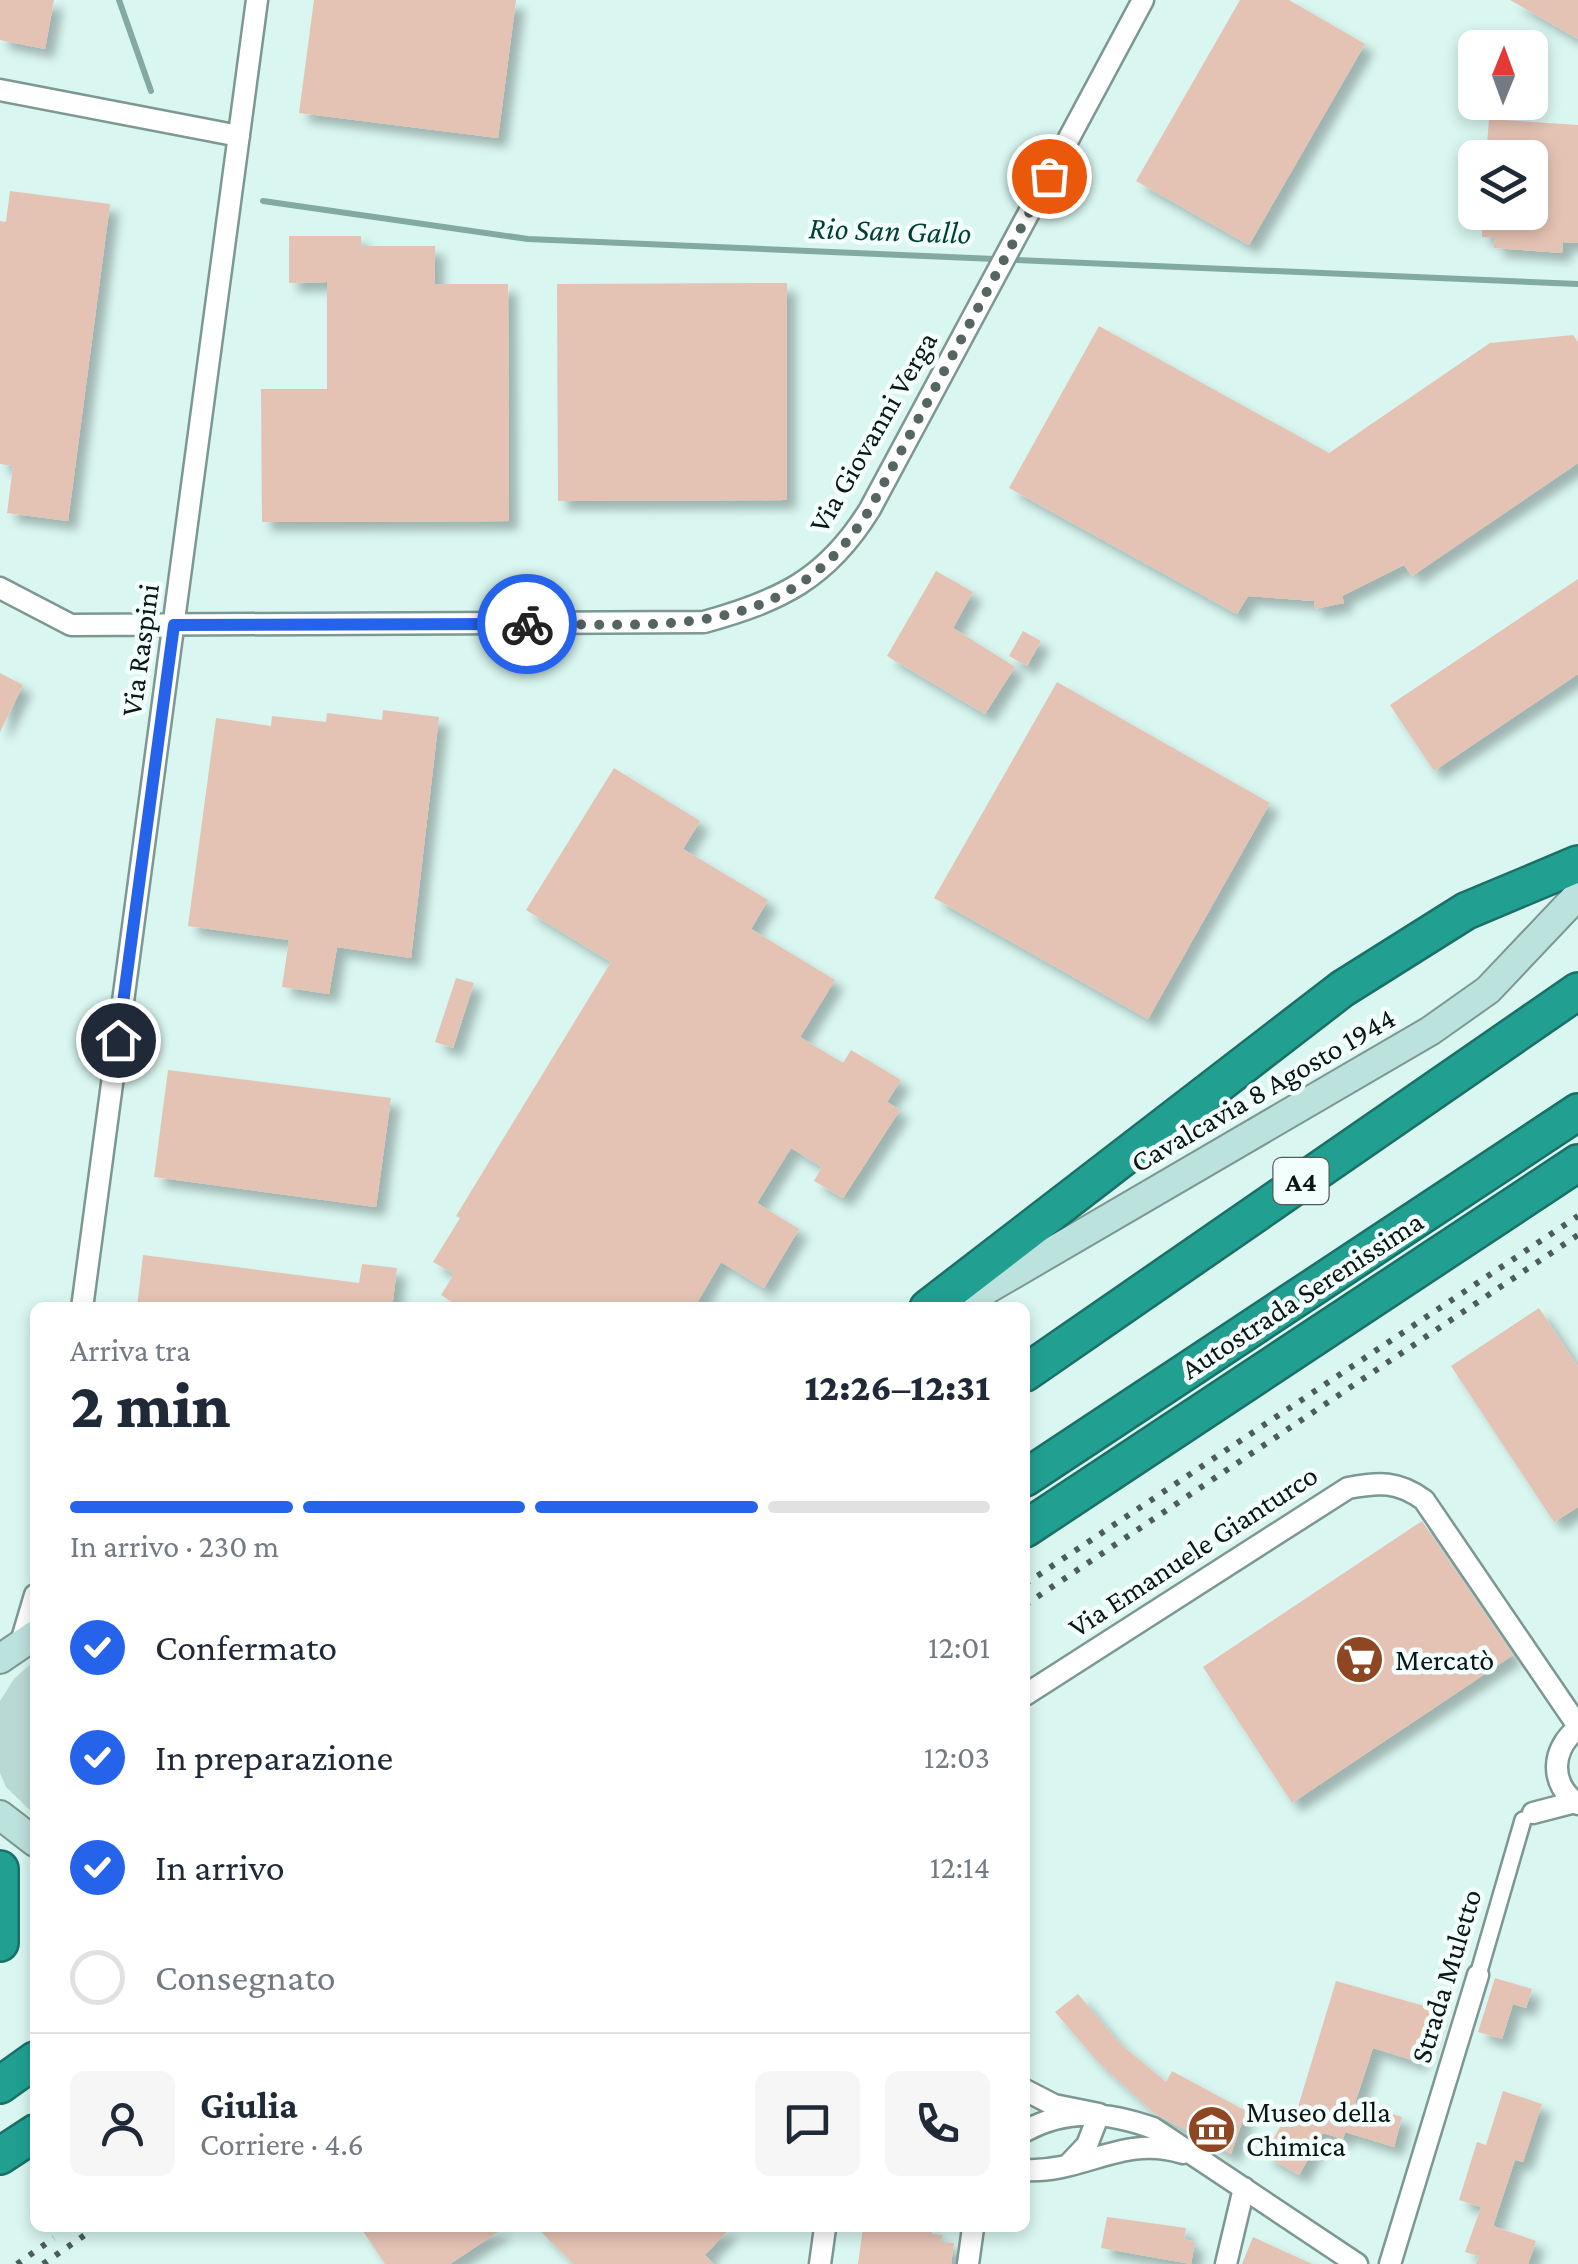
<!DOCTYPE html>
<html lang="it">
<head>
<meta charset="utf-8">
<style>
	body { margin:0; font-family:"Crimson Pro",serif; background:#f6f6f7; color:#1f2937; height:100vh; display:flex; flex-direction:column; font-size:38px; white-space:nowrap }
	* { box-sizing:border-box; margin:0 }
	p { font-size:32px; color:#747a83 }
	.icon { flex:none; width:55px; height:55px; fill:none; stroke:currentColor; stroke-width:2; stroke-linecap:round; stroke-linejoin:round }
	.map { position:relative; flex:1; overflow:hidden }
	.side { position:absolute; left:30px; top:1302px; width:1000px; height:930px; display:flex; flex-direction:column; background:#fff; border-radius:15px; box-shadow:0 5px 15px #0003 }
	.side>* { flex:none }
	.needle { width:65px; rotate:1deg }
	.fabs { position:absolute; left:1458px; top:30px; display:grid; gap:20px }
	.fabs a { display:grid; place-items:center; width:90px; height:90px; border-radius:15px; background:#fff; box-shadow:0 5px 15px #0003; font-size:50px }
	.pin { position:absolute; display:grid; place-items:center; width:85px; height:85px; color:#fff; margin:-42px; border:5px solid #fff; border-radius:50%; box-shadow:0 2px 10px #0007 }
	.courier { position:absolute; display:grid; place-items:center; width:100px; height:100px; margin:-50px; border:8px solid #2563eb; border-radius:50%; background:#fff; color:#222; box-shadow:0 2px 12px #0007 }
	.headline em { font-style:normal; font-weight:800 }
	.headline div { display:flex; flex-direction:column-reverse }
	.headline { display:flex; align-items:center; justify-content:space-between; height:170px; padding:0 40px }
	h1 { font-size:65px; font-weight:800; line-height:75px }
	.bar { display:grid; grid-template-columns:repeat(4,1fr); gap:15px 10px; align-content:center; height:120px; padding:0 40px }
	.bar i { height:12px; border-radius:8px; background:#e0e1e3 }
	.bar .on { background:#2563eb }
	.bar p { grid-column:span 4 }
	.line { display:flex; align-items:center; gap:25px; padding:0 40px; border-top:2px solid #e0e1e3 }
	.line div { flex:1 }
	.round { display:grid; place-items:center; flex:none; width:105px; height:105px; border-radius:15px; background:#f6f6f7 }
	ol { padding:0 40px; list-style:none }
	li { display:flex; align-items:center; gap:30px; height:110px }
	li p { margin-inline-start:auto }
	li .icon { padding:10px; border-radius:50%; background:#2563eb; color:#fff; stroke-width:4 }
	li:last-child { color:#747a83 }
	li i { width:55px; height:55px; border:5px solid #e0e1e3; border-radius:50% }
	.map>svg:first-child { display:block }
	.grass { fill:#b9dad4 }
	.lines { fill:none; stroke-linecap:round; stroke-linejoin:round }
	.stream { stroke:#82a9a2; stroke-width:6 }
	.building { fill:#e5c3b4; filter:url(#shadow) }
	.pedestrian-casing { stroke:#7d9792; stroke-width:20 }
	.minor-casing { stroke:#7d9792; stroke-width:25 }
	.secondary-casing { stroke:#7d9792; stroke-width:32 }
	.motorway-casing { stroke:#1a7066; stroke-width:40 }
	.pedestrian { stroke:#fff; stroke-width:15 }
	.minor { stroke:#fff; stroke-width:20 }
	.secondary { stroke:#bce2de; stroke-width:28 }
	.motorway { stroke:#21a091; stroke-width:35 }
	.rail { stroke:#4c5c59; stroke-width:6; stroke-dasharray:5 10; stroke-linecap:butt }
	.done { stroke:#546562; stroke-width:10; stroke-dasharray:0 18 }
	.route { stroke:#2563eb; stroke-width:12 }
	.labels { text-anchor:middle; stroke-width:9; stroke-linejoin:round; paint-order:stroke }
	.shield { fill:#f3fffc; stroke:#515d5a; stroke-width:2.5 }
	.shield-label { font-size:28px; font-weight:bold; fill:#0c1715 }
	.street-label { font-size:30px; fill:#0c1715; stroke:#f3fffc }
	.poi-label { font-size:30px; fill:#0c1715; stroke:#f3fffc; text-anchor:start }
	.water-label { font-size:32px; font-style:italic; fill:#003e37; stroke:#f3fffc }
</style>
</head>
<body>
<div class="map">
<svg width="1578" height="2264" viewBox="0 0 1578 2264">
	<defs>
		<filter id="shadow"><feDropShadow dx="9" dy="9" stdDeviation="5" flood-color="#0004"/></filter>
	</defs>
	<rect width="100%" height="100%" fill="#d9f6f0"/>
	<path class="grass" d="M 35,1660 L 35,1815 L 6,1787 L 0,1773 L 0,1701 L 14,1679 Z"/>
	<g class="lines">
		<path class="stream" d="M 119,0 L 151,91
			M 263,201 L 528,239 L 1578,284"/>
	</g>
	<path class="building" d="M 0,0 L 54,0 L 45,49 L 0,40 Z
		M 314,0 L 516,0 L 498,138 L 299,113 Z
		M 1240,0 L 1289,0 L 1365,44 L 1249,245 L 1136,181 Z
		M 1510,0 L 1578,0 L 1578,39 Z
		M 1489,119 L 1578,125 L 1578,243 L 1563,242 L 1562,253 L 1494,248 L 1495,238 L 1482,237 L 1483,212 L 1530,212 L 1530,158 L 1486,158 Z
		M 10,191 L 110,204 L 68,521 L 7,513 L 13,466 L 0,464 L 0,221 L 6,222 Z
		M 289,236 L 361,236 L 361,246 L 435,246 L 435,284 L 508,284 L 509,521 L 262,522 L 261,389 L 327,389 L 327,282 L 289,283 Z
		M 787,283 L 787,500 L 558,501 L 557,284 Z
		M 1099,326 L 1329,453 L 1490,343 L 1573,335 L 1578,342 L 1578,463 L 1412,576 L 1404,565 L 1342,596 L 1344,603 L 1314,609 L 1314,601 L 1248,596 L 1237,614 L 1009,488 Z
		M 936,571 L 973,592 L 953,628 L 1015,667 L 985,714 L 887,656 Z
		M 1578,579 L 1578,674 L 1434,771 L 1390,705 Z
		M 1023,631 L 1041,641 L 1027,666 L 1009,656 Z
		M 0,673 L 23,685 L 0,732 Z
		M 1057,682 L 1270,803 L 1148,1019 L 934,898 Z
		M 383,710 L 439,717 L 411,958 L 337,947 L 329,994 L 282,987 L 289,940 L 188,926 L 216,718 L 271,726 L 272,716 L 326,722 L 327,713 L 382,720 Z
		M 614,768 L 700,821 L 683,849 L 768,900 L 751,929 L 835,980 L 800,1037 L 843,1063 L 851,1050 L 901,1080 L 887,1102 L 900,1110 L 843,1198 L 814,1181 L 822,1167 L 791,1148 L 757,1203 L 799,1229 L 764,1288 L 721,1262 L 694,1308 L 461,1308 L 441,1295 L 454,1274 L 433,1262 L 460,1218 L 456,1216 L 611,962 L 526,910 Z
		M 456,978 L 474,983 L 453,1048 L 435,1042 Z
		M 168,1070 L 391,1098 L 376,1207 L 154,1177 Z
		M 143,1255 L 359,1283 L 362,1264 L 397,1268 L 392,1308 L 137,1308 Z
		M 1539,1308 L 1578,1367 L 1578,1507 L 1554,1522 L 1451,1366 Z
		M 1422,1521 L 1513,1655 L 1292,1803 L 1203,1667 Z
		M 1495,1978 L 1532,1989 L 1526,2008 L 1513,2004 L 1502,2039 L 1478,2032 Z
		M 1336,1981 L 1435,2009 L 1418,2062 L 1373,2048 L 1355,2103 L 1402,2117 L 1394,2147 L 1345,2132 L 1343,2139 L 1323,2133 L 1299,2175 L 1264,2155 L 1280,2127 L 1292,2127 Z
		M 1078,1994 L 1119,2043 L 1166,2082 L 1172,2071 L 1246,2111 L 1231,2154 L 1154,2113 L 1097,2061 L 1055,2012 Z
		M 1503,2091 L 1542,2104 L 1523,2162 L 1515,2160 L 1493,2226 L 1536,2241 L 1528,2264 L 1476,2264 L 1479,2256 L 1465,2252 L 1481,2207 L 1459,2200 L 1477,2142 L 1486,2145 Z
		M 1107,2217 L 1186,2228 L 1184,2239 L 1195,2242 L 1191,2264 L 1101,2248 Z
		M 361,2228 L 504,2228 L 450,2264 L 385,2264 Z
		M 537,2228 L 730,2228 L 705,2255 L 714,2264 L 574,2264 Z
		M 863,2228 L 933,2228 L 932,2234 L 942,2235 L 941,2242 L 954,2243 L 951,2264 L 858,2264 Z
		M 1253,2237 L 1312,2264 L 1242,2264 Z"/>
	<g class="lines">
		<defs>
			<path id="pedestrian" d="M 1478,1975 L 1523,1820"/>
			<path id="minor" d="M 0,90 L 239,136
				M 0,588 L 71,625 L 704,622 C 780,601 827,579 870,509 L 1143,0
				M 82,1308 L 257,0
				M 21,1642 L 35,1595
				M 1025,1695 L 1348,1488 C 1379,1482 1398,1481 1424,1500 L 1578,1726
				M 1578,1728 C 1551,1749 1549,1784 1578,1804
				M 1533,1813 L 1575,1802
				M 1025,2090 L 1054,2105 L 1099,2114 L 1087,2145 L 1069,2164
				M 1025,2131 C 1068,2108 1108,2112 1153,2128 L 1357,2264
				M 1025,2170 C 1085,2173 1122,2134 1183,2153
				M 820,2264 L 825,2228
				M 968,2264 L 973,2228
				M 1226,2264 L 1244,2188
				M 1390,2264 L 1478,1975"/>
			<path id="secondary" d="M 955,1308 L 1430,1031 L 1488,990 L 1578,895
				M 0,1659 L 35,1635
				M 0,1815 L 35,1842"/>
			<path id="motorway" d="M 928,1308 L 1342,989 L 1466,911 L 1578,864
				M 1025,1373 L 1578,991
				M 1025,1478 L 1578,1112
				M 1025,1529 L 1578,1163
				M 0,1869 L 0,1943
				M 0,2085 L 35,2060
				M 0,2156 L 35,2133"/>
		</defs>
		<use href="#pedestrian" class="pedestrian-casing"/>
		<use href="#minor" class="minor-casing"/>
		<use href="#secondary" class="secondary-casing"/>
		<use href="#motorway" class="motorway-casing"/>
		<use href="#pedestrian" class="pedestrian"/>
		<use href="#minor" class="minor"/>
		<use href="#secondary" class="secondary"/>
		<use href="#motorway" class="motorway"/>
		<path class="rail" d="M 1025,1584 L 1578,1216
			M 1025,1605 L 1578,1235
			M 17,2264 L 54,2238
			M 43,2264 L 95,2228"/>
	</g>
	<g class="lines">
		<path class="done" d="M 527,624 C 664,624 788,642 870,509 L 1049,176"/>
		<path class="route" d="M 118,1040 L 174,625 L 527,624"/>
	</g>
	<defs>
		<symbol id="supermarket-disc" viewBox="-11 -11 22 22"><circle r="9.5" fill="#8e4722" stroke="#f3fffc"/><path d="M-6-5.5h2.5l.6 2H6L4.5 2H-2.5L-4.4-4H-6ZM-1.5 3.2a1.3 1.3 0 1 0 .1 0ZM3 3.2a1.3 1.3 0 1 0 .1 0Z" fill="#fff"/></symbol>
		<symbol id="museum-disc" viewBox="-11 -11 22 22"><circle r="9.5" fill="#8e4722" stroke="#f3fffc"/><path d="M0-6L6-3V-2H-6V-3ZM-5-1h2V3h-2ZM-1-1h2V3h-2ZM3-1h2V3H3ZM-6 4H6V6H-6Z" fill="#fff"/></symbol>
	</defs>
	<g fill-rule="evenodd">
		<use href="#supermarket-disc" x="1332" y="1632" width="55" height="55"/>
		<use href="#museum-disc" x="1184" y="2102" width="55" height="55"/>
	</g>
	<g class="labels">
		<rect class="shield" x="1273.5" y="1158" width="55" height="46" rx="8"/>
		<g class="shield-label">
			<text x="1301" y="1191">A4</text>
		</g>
		<g class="street-label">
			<text transform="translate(873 432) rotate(-60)" y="10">Via Giovanni Verga</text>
			<text transform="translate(140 650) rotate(-82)" y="10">Via Raspini</text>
			<text transform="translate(1263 1090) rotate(-30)" y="10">Cavalcavia 8 Agosto 1944</text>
			<text transform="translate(1302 1295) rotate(-33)" y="10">Autostrada Serenissima</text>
			<text transform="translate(1193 1551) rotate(-33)" y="10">Via Emanuele Gianturco</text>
			<text transform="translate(1446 1976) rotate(-73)" y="10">Strada Muletto</text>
		</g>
		<g class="poi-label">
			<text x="1395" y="1670">Mercatò</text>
			<text x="1246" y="2122">Museo della<tspan x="1246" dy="34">Chimica</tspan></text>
		</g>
		<g class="water-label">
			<text transform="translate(890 230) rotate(2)" y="11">Rio San Gallo</text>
		</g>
	</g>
</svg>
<div class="fabs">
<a><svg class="needle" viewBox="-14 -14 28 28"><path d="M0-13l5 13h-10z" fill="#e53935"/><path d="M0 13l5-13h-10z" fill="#747a83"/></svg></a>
<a><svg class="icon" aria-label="layers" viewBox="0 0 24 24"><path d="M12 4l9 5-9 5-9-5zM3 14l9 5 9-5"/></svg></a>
</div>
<div class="pin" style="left:1049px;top:176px;background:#ea580c"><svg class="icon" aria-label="bag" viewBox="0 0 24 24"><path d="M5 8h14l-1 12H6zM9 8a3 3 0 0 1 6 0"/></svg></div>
<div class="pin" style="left:118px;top:1040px;background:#1f2937"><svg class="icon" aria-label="home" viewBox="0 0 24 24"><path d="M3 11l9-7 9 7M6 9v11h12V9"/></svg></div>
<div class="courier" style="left:527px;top:624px"><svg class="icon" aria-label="bike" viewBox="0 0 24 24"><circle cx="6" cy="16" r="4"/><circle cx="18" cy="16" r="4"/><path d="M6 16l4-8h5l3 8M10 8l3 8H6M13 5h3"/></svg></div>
<section class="side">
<div class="headline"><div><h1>2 min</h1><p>Arriva tra</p></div><em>12:26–12:31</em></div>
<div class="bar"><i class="on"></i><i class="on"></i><i class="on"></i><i></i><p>In arrivo · 230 m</p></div>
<ol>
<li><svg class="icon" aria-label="check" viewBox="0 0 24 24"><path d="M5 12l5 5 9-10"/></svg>Confermato<p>12:01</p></li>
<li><svg class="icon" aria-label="check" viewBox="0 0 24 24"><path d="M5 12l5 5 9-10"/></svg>In preparazione<p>12:03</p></li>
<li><svg class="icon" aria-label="check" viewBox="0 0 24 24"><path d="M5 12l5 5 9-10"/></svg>In arrivo<p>12:14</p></li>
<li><i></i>Consegnato</li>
</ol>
<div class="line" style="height:180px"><a class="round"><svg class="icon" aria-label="person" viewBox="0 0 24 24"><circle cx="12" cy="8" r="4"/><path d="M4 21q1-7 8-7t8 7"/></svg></a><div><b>Giulia</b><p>Corriere · 4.6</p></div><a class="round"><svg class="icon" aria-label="chat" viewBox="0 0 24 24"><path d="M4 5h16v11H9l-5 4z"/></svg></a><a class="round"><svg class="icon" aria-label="phone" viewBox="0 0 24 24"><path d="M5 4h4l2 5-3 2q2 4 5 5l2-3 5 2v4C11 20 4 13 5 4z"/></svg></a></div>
</section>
</div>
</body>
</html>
